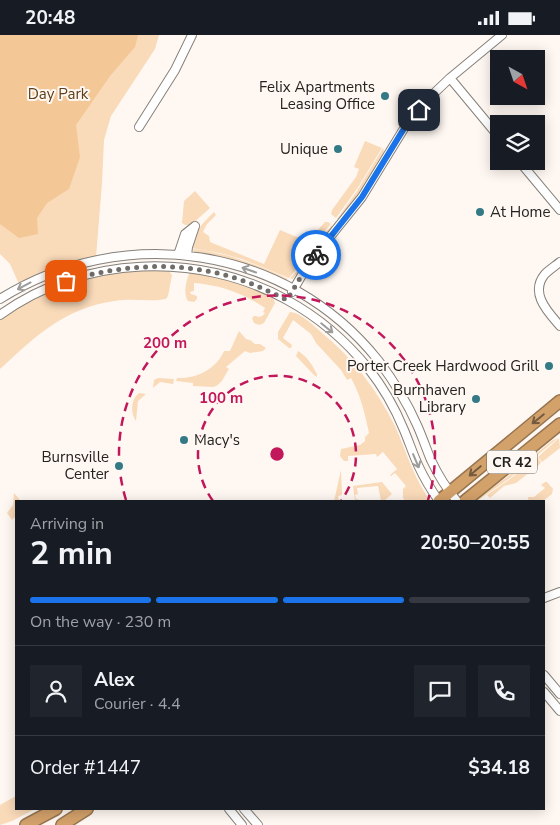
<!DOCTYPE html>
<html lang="en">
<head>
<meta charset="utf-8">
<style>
	body { margin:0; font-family:"Nunito Sans",sans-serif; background:#20242c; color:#f1f3f6; height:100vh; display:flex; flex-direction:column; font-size:19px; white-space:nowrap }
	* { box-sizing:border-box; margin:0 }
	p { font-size:16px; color:#9ea1a6 }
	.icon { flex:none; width:28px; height:28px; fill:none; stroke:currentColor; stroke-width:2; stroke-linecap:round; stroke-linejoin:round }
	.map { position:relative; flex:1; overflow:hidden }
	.sheet { position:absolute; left:15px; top:465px; width:530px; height:310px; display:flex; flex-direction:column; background:#171b24; border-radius:0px; box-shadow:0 2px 12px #0003 }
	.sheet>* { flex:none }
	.needle { width:32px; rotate:140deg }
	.controls { position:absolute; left:490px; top:15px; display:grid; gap:10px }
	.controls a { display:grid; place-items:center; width:55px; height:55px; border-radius:0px; background:#171b24; box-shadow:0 2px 12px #0003; font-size:25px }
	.pin { position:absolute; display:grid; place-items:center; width:42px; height:42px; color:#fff; margin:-21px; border-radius:10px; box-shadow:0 2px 8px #0006 }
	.courier { position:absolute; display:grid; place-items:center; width:50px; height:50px; margin:-25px; border:4px solid #1a73e8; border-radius:50%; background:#fff; color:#222; box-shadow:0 1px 6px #0007 }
	.overview em { font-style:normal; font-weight:700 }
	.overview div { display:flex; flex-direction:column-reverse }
	.overview { display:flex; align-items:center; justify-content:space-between; height:85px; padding:0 15px }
	h1 { font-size:32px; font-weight:700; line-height:38px }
	.bar { display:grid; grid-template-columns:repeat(4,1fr); gap:8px 5px; align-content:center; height:60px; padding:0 15px }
	.bar i { height:6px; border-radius:4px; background:#363941 }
	.bar .on { background:#1a73e8 }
	.bar p { grid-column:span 4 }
	.line { display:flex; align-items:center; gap:12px; padding:0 15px; border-top:1px solid #363941 }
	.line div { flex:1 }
	.round { display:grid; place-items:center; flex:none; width:52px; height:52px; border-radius:0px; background:#20242c }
	.status { display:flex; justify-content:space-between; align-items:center; height:35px; padding:0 25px; background:#171b24; direction:ltr }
	.status svg { height:14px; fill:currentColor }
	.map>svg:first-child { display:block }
	.green { fill:#f9dab9 }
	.water { fill:#f4c797 }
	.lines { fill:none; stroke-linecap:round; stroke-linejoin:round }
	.minor-casing { stroke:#86807a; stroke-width:10 }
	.highway-casing { stroke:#967550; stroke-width:14 }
	.minor { stroke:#fff; stroke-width:8 }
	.highway { stroke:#d3a16a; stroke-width:11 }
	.oneway { stroke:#9c9c9a }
	.oneway2 { stroke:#735b41 }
	.done { stroke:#716d69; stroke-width:5; stroke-dasharray:0 9 }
	.route { stroke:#1a73e8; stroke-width:6 }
	.ring { fill:none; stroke:#c2185b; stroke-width:2.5; stroke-dasharray:9 6 }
	.poi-dot { fill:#337986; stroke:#fff8f2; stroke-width:2 }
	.labels { text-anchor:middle; stroke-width:4; stroke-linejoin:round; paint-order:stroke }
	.shield { fill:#fff8f2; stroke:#66625e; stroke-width:1 }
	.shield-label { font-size:14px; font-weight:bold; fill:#24221f }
	.poi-label { font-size:15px; fill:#24221f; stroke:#fff8f2; text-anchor:end }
	.park-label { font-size:15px; fill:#5f401b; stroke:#fff8f2 }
	.centre { fill:#c2185b; stroke:#fff8f2; stroke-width:2.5 }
	.ring-label { font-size:15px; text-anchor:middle; font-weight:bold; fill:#c2185b; stroke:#fff8f2; stroke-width:4; stroke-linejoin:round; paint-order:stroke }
</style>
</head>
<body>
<div class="status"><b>20:48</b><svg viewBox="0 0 49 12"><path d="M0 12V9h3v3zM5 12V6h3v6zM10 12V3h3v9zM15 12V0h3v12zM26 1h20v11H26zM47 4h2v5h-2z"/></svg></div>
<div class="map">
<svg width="560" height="790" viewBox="0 0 560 790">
	<rect width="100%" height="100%" fill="#fff8f2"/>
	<path class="green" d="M 0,0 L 159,0 L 155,14 L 111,81 L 104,105 L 102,148 L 96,222 C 69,228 44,238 19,249 L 10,229 L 0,219 Z
		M 365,106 L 382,113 L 359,151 L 336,183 L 331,179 L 332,175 L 356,142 L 359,134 L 354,132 Z
		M 383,113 L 384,116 L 363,153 L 341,183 L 337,184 L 357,156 Z
		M 195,156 L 210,173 L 191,190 L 185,190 L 182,188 L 184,166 Z
		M 214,177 L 216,180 L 207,189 L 203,197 L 209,201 L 210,207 L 264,229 L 280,195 L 299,203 L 302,207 L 304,205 L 307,207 L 325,187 L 328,187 L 331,189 L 310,214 L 299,229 L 298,232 L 289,243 L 242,224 L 220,218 L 191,213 C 195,195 202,189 214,177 Z
		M 332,190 L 332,193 L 312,216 L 293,244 L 290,243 L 298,235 L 300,229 L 313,212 Z
		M 192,214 C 226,217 258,230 288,244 L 286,246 C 264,236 242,227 218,222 C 210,220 197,221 192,214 Z
		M 141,235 L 169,236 L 172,240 L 168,261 L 166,264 C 150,267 132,263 115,266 C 64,273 36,301 0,334 L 0,285 L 3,282 C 49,254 87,240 141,235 Z
		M 190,237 C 221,242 242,249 271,261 L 274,265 L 275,268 L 264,288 L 259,290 L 254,288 L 252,283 L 254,281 C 259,281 261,284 265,278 L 263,277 L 265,273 C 243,258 220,250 194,248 L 194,256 L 190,257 L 191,259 L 197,261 L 197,264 L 194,267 L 188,266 C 183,259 186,245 190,237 Z
		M 290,277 C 301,278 313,290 322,298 C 353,323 377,355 395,391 C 406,416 412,438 427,461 L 428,465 L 426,466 L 405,466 L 403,463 L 403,454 L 406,451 L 395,438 L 391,441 L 390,440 L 397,434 L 383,417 L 377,422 L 376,419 L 348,421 L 348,426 L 344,426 L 340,421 L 341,414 L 360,410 L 365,406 L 365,402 L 369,398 C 365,379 361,361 351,343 L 347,345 L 341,335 L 316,308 L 311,299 L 293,285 L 283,303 L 292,310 L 291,313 L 289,313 L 278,304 L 278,297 Z
		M 239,296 L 246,304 L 250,305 L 255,309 L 260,309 L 266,313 L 263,316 L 250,318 L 245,316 L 226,332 L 229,334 C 224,341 222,350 213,352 L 193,351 L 193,348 L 176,346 L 177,343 C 195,344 216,335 224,316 L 230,316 Z
		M 298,316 C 307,321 312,330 317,339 L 317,342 L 314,340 L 296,321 Z
		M 158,343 L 174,344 L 173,349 L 160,347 L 153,353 L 154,345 Z
		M 139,358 L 146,359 L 138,366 L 136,386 C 130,378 131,364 139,358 Z
		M 558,403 L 510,443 L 477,466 L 473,466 L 507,442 L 553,405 Z
		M 559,403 L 560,413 L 542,427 L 538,422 Z
		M 537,422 L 541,427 L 540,429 L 516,448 L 504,451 L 490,463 L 487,460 L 510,444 Z
		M 341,435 L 342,459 L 342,460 L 338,461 L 339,466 L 334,466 Z
		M 382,447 L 392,459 L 384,466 L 381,466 L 378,451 L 357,453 L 358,459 L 355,460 L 356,464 L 358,464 L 359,466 L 355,466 L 353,451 Z
		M 545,447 L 547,447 L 553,454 L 552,459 L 543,466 L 529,466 L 528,464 L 528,462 L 534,462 L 545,453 L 541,450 Z
		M 14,458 L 21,466 L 16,466 L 16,481 L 12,485 L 7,478 L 13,470 Z
		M 16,761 L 16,774 L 35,774 L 12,786 L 0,790 L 0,770 Z"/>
	<path class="water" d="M 0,0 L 138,0 L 135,12 L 110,41 L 76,90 L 80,122 L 69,154 L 47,168 L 37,183 L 38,199 L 19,203 L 0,189 Z"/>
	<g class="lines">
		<defs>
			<path id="minor" d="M 450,43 L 499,102
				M 139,92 L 175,35 L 192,0
				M 519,126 L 560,175
				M 178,220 L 185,199 L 195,191
				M 187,220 L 188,212 L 195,191
				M 560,227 C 555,231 549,235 545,239 C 529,258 548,277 560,291
				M 292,257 L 309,228 L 362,162 L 408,87 L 429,63 L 450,43 L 502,0
				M 0,264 C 123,187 286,210 378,325 C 393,345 407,367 417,390 C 422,401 426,413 431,425 C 438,440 446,453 457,466
				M 0,280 C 82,220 199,216 287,265 C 318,282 346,306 368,333 C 383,352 395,373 404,395 C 409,407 413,419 418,430 C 424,443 431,455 439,466
				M 544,563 L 560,557
				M 544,640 L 560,659
				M 544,657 L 560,676
				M 229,774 L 242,790
				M 244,774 L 258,790"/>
			<path id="highway" d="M 439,466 L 560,366
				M 465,466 L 560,389
				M 26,790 L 56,774
				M 62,790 L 87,774"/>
		</defs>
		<use href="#minor" class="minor-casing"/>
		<use href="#highway" class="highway-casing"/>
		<use href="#minor" class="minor"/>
		<use href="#highway" class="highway"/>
	</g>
	<defs><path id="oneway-shaft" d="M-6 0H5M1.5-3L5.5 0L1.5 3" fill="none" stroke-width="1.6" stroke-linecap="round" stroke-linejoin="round" transform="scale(1.25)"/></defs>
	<g class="oneway">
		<use href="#oneway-shaft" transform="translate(249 235) rotate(-161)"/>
		<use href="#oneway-shaft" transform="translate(24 251) rotate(152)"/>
		<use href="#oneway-shaft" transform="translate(327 293) rotate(39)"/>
		<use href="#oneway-shaft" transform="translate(416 426) rotate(67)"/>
	</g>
	<g class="oneway2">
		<use href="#oneway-shaft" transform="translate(538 384) rotate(141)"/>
		<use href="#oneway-shaft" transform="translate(475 436) rotate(140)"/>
	</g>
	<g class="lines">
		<path class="done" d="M 66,246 C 124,229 183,225 241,245 C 257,250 272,258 287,265 L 309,228 L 316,220"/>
		<path class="route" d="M 316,220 L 362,162 L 408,87 L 419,75"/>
	</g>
	<g class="ring">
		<path d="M213 466A79 79 0 1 1 341 466"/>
		<path d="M126 465A158 158 0 1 1 428 465"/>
	</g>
	<g class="poi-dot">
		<circle cx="385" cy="61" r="5"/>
		<circle cx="338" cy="114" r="5"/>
		<circle cx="480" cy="177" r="5"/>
		<circle cx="549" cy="331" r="5"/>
		<circle cx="476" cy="364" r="5"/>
		<circle cx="184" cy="405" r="5"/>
		<circle cx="119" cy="431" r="5"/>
	</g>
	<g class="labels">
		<rect class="shield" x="487" y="415.5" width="50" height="23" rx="4"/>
		<g class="shield-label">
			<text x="512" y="432">CR 42</text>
		</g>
		<g class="poi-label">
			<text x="375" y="57">Felix Apartments<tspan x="375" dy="17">Leasing Office</tspan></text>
			<text x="328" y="119">Unique</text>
			<text x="490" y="182" text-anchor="start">At Home</text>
			<text x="539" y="336">Porter Creek Hardwood Grill</text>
			<text x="466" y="360">Burnhaven<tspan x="466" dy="17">Library</tspan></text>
			<text x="194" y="410" text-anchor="start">Macy's</text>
			<text x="109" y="427">Burnsville<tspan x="109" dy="17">Center</tspan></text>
		</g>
		<g class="park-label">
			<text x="58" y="64">Day Park</text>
		</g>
	</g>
	<circle cx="277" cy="419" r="8" class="centre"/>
	<g class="ring-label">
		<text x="165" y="313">200 m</text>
		<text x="221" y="368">100 m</text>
	</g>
</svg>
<div class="controls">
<a><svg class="needle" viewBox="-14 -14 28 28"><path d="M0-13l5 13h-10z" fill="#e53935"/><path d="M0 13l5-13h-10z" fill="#9ea1a6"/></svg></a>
<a><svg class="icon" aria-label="layers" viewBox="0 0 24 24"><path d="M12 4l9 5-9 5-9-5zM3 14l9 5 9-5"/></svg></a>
</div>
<div class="pin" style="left:66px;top:246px;background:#ea580c"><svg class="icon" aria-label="bag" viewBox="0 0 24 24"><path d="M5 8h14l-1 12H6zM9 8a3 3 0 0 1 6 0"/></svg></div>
<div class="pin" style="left:419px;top:75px;background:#1f2937"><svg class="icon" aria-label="home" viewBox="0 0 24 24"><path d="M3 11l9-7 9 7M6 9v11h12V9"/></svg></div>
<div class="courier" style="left:316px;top:220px"><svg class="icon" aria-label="bike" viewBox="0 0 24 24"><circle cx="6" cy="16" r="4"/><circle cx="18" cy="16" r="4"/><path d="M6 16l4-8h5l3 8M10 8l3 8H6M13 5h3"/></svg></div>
<section class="sheet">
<div class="overview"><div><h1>2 min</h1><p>Arriving in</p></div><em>20:50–20:55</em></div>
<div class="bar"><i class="on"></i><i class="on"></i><i class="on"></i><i></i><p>On the way · 230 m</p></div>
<div class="line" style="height:90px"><a class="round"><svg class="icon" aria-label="person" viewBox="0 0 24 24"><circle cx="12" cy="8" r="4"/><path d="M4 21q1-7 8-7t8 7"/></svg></a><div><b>Alex</b><p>Courier · 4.4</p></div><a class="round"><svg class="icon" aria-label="chat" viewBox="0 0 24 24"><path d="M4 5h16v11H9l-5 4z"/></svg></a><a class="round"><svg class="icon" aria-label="phone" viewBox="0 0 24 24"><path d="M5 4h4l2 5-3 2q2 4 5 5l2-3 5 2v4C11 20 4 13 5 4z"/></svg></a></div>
<div class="line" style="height:65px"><div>Order #1447</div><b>$34.18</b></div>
</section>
</div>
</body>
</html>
